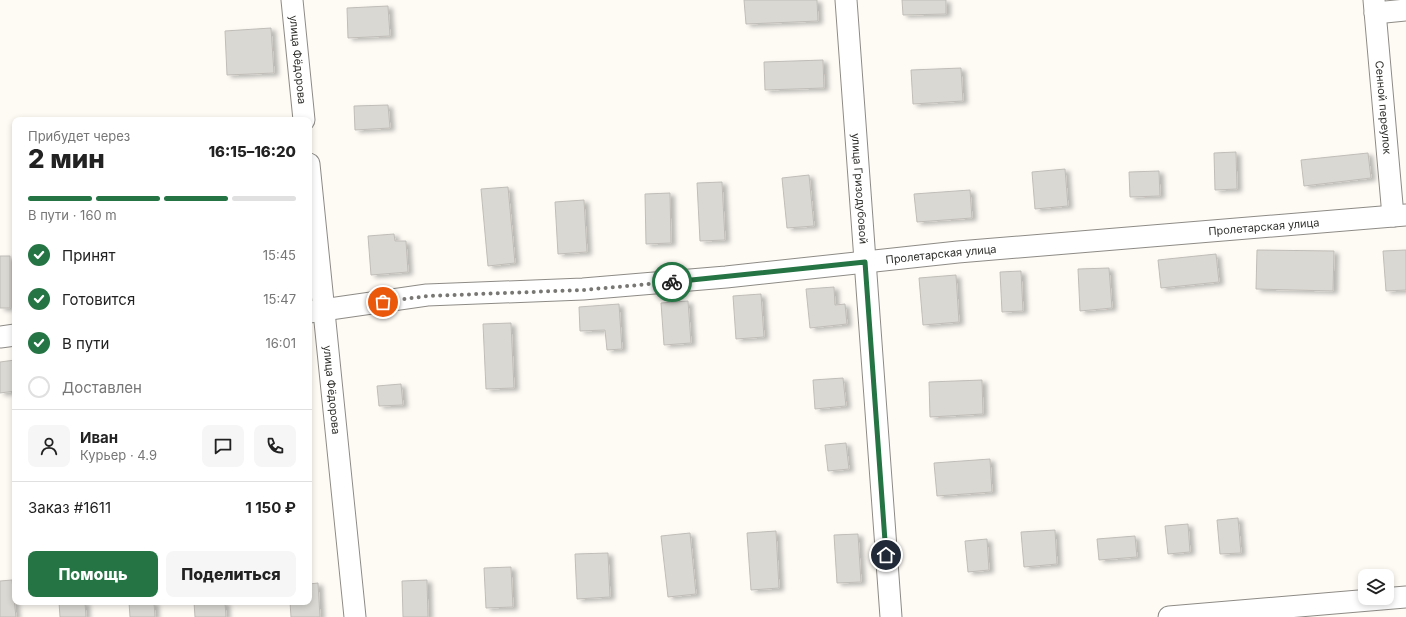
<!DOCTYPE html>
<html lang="ru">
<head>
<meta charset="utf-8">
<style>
	body { margin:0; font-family:Inter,sans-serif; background:#f6f6f6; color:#222; height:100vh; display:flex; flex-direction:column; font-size:15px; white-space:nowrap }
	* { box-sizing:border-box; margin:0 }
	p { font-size:13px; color:#767676 }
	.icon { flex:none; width:22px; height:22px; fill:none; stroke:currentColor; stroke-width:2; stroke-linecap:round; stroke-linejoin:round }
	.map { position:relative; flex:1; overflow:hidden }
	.details { position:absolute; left:12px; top:117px; width:300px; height:488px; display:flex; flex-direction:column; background:#fff; border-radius:8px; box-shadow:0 2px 6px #0003 }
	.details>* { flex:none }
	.buttons { position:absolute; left:1358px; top:569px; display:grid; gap:8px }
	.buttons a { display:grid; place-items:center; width:36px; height:36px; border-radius:8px; background:#fff; box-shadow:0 2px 6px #0003; font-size:20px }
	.pin { position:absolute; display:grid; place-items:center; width:34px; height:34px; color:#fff; margin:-17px; border:2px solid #fff; border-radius:50%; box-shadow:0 1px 4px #0007 }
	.courier { position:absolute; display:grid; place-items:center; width:40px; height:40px; margin:-20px; border:3px solid #247444; border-radius:50%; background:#fff; color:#222; box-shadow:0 1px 5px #0007 }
	.head em { font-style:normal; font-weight:800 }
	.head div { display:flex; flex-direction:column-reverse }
	.head { display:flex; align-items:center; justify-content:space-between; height:68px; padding:0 16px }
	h1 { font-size:26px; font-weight:800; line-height:30px }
	.bar { display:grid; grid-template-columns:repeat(4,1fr); gap:6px 4px; align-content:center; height:48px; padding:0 16px }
	.bar i { height:5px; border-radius:3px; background:#e0e0e0 }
	.bar .current { background:#247444 }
	.bar p { grid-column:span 4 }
	.line { display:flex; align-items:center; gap:10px; padding:0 16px; border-top:1px solid #e0e0e0 }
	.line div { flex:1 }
	.round { display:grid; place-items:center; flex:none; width:42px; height:42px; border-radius:8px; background:#f6f6f6 }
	ol { padding:0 16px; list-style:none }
	li { display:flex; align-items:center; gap:12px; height:44px }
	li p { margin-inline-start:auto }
	li .icon { padding:4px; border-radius:50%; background:#247444; color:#fff; stroke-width:4 }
	li:last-child { color:#767676 }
	li i { width:22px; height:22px; border:2px solid #e0e0e0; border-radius:50% }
	.action { display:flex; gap:8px; margin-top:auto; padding:8px 16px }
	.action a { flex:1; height:46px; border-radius:8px; background:#247444; color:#fff; font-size:16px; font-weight:800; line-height:46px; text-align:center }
	.action a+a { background:#f6f6f6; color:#222 }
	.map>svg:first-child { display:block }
	.building { fill:#dad8d2; stroke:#c0bdb8; filter:url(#shadow) }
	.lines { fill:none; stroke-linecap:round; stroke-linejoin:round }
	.minor-casing { stroke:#8e8b86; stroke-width:23 }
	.minor { stroke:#fff; stroke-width:21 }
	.done { stroke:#787773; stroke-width:4; stroke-dasharray:0 7.2 }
	.route { stroke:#247444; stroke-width:5 }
	.labels { text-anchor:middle; stroke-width:3; stroke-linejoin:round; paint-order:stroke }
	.street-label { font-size:11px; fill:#30302d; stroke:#fff }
</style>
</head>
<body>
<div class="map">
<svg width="1406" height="617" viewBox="0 0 1406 617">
	<defs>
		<filter id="shadow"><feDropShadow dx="4.5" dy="2.5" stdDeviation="2" flood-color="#0004"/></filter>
	</defs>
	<rect width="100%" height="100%" fill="#fefbf5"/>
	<path class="building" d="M 744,0 L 817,0 L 818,21 L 746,24 Z
		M 902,0 L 946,0 L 946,14 L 903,15 Z
		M 388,6 L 390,36 L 348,38 L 347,8 Z
		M 271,28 L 274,73 L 227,75 L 225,31 Z
		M 823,60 L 824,88 L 765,90 L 764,62 Z
		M 961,68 L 963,101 L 913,104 L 911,70 Z
		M 388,105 L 390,128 L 355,130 L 354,106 Z
		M 1236,152 L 1237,189 L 1215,190 L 1214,153 Z
		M 1368,153 L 1371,178 L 1304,186 L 1301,160 Z
		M 1065,169 L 1068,206 L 1035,209 L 1032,172 Z
		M 1159,171 L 1160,196 L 1130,197 L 1129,172 Z
		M 809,175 L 814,226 L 787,228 L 782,178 Z
		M 722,182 L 725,240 L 700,241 L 697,183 Z
		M 508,187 L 515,263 L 488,266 L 481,189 Z
		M 970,190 L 972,218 L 917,222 L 914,194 Z
		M 670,193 L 671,243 L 646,244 L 645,194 Z
		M 584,200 L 587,252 L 558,254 L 555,202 Z
		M 394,234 L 395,241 L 406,241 L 408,272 L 371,275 L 368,236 Z
		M 1257,250 L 1334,251 L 1333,291 L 1256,289 Z
		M 1406,250 L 1406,290 L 1386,291 L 1383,251 Z
		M 1216,254 L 1219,282 L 1161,288 L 1158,260 Z
		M 0,256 L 10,256 L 10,308 L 0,308 Z
		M 1109,268 L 1112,308 L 1080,311 L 1078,269 Z
		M 1021,271 L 1023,311 L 1002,312 L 1000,272 Z
		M 956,275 L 959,322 L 923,325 L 919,278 Z
		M 834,287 L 835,305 L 845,304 L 847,324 L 810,328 L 806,289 Z
		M 761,294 L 764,337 L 736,339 L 733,296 Z
		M 688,301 L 691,343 L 664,345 L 661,303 Z
		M 619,304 L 622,349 L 607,350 L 605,330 L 580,331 L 579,307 Z
		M 511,323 L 514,388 L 486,389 L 483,324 Z
		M 15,360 L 15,391 L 0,393 L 0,362 Z
		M 843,378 L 846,406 L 815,409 L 813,380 Z
		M 982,380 L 983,414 L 930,417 L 929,382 Z
		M 401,384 L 403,405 L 379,406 L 377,386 Z
		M 846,443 L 849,469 L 828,471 L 825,445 Z
		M 990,459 L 992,492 L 937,496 L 934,463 Z
		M 1238,518 L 1241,553 L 1220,554 L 1217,520 Z
		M 1188,524 L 1190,552 L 1168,554 L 1165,526 Z
		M 1055,530 L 1057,564 L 1024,567 L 1021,532 Z
		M 776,531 L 779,588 L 751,590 L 747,533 Z
		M 690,533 L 696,594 L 668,597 L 661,536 Z
		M 858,534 L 861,582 L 837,583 L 834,535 Z
		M 1135,536 L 1137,557 L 1099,560 L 1097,539 Z
		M 987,539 L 989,570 L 968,572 L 965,541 Z
		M 608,553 L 610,597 L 577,599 L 575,554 Z
		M 511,567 L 513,607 L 486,608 L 484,568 Z
		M 12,580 L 16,617 L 0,617 L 0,581 Z
		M 427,580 L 428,617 L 403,617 L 402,581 Z
		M 318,583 L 320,617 L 291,617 L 290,602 L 309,602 L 309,584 Z
		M 59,602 L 85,602 L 86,617 L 60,617 Z
		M 129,602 L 154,602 L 155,617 L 130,617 Z
		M 194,602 L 225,602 L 226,617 L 195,617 Z"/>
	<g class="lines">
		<defs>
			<g id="minor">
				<path id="s1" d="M 292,0 L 304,120"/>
				<path id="s2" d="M 846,0 L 891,617"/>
				<path id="s3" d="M 1374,0 L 1393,216"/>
				<path d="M 1375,13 L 1406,10"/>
				<path id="s4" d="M 309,164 L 355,617"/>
				<path id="s5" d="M 309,312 L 427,295 L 583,289 L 726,277 L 958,252 L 1406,215"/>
				<path d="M 0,337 L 15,335"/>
				<path d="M 1169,617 L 1406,597"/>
			</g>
		</defs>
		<use href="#minor" class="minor-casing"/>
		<use href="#minor" class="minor"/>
	</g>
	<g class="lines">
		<path class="done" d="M 383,302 L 427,296 L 583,290 L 672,282"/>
		<path class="route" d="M 672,282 L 865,262 L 886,555"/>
	</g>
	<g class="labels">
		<g class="street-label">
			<text dy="4" stroke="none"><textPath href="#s1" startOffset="60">улица Фёдорова</textPath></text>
			<text dy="4" stroke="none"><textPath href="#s3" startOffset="108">Сенной переулок</textPath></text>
			<text dy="4" stroke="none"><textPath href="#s2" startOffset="189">улица Гризодубовой</textPath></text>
			<text dy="4" stroke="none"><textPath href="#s5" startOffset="959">Пролетарская улица</textPath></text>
			<text dy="4" stroke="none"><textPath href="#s5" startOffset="635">Пролетарская улица</textPath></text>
			<text dy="4" stroke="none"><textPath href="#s4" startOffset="227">улица Фёдорова</textPath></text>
		</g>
	</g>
</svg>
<div class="buttons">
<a><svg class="icon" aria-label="layers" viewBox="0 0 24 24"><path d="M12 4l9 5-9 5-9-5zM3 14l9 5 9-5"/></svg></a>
</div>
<div class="pin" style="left:383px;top:302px;background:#ea580c"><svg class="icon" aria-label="bag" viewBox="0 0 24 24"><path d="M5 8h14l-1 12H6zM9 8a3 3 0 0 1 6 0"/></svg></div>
<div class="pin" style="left:886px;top:555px;background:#1f2937"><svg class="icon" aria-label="home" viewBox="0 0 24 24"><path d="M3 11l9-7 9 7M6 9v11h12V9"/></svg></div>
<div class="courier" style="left:672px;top:282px"><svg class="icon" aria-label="bike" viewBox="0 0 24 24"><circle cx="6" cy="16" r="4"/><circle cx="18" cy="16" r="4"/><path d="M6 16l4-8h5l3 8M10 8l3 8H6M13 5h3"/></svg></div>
<section class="details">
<div class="head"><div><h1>2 мин</h1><p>Прибудет через</p></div><em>16:15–16:20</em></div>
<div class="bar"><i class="current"></i><i class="current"></i><i class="current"></i><i></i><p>В пути · 160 m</p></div>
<ol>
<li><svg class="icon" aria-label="check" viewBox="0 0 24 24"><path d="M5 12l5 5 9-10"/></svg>Принят<p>15:45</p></li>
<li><svg class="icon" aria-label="check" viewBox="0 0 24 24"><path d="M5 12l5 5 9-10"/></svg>Готовится<p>15:47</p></li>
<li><svg class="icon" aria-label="check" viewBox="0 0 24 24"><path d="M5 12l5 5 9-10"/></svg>В пути<p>16:01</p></li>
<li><i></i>Доставлен</li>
</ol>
<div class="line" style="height:72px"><a class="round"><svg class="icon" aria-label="person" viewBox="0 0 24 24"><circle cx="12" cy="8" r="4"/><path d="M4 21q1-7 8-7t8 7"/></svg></a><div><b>Иван</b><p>Курьер · 4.9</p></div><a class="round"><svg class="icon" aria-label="chat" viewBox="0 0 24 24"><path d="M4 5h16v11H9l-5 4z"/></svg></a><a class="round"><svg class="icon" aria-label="phone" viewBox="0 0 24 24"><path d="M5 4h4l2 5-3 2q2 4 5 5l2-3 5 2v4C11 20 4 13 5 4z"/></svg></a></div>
<div class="line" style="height:52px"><div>Заказ #1611</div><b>1 150 ₽</b></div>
<div class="action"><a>Помощь</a><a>Поделиться</a></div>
</section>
</div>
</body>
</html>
